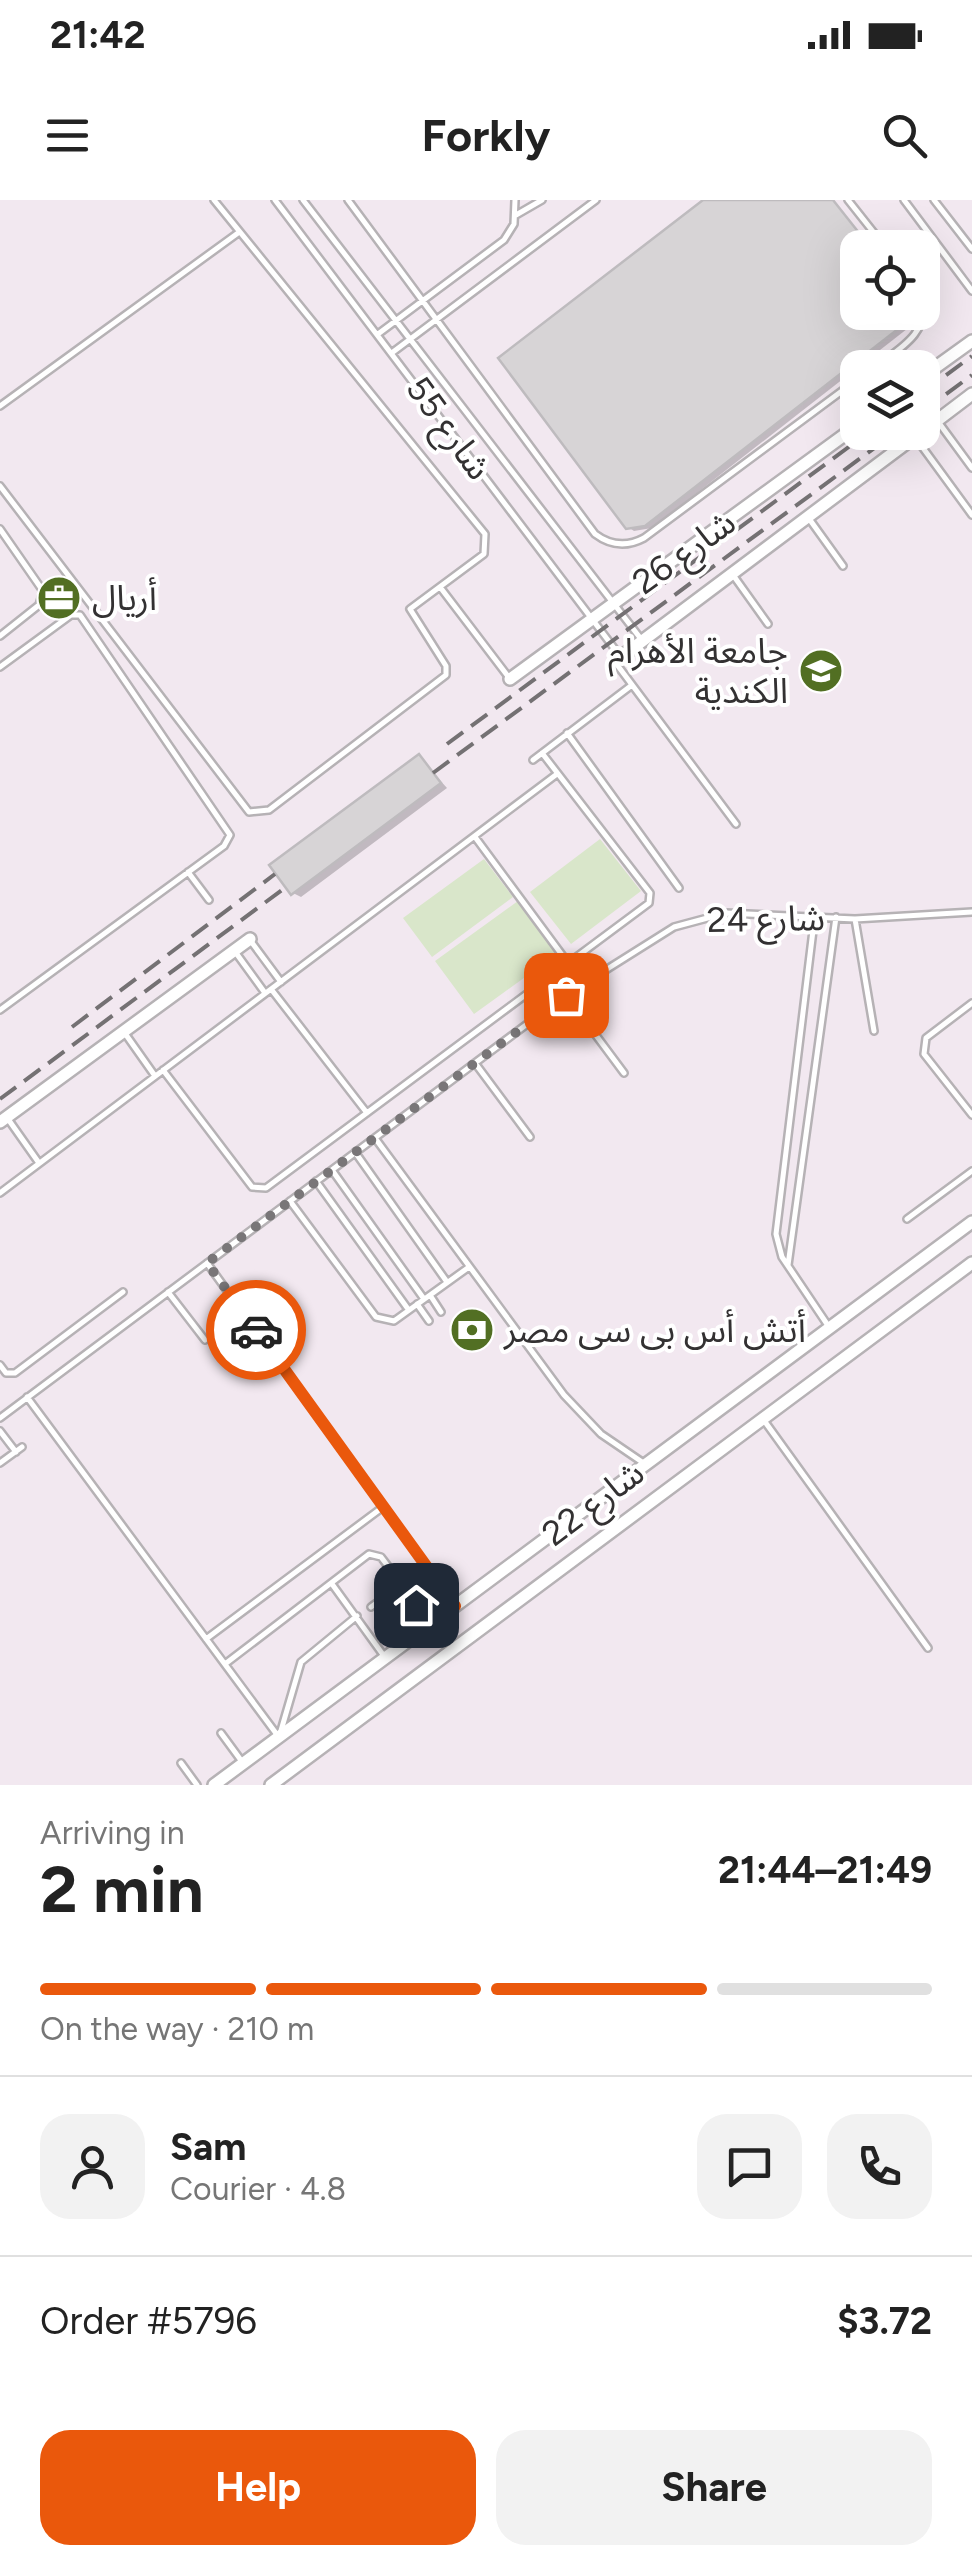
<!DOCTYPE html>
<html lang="en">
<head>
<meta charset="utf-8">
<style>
	body { margin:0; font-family:Figtree,"Noto Sans Arabic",sans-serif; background:#f2f2f2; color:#222; height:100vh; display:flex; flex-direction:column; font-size:38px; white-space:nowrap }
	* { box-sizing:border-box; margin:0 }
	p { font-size:32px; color:#767676 }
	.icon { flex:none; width:55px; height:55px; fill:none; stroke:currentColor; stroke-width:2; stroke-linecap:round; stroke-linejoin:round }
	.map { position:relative; height:1585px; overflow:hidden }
	.side { display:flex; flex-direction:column; background:#fff; flex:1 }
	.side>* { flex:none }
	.tools { position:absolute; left:840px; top:30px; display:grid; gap:20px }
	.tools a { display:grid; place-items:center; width:100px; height:100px; border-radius:20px; background:#fff; box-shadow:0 10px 40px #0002; font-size:50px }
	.pin { position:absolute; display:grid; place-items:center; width:85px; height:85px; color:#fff; margin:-42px; border-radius:20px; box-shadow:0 5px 15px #0006 }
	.courier { position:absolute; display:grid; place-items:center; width:100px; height:100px; margin:-50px; border:8px solid #ea580c; border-radius:50%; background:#fff; color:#222; box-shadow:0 2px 12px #0007 }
	.headline em { font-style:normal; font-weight:700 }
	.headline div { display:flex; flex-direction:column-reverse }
	.headline { display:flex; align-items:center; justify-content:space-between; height:170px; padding:0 40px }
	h1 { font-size:65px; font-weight:700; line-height:75px }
	.bar { display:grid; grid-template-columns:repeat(4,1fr); gap:15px 10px; align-content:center; height:120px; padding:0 40px }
	.bar i { height:12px; border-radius:8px; background:#e0e0e0 }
	.bar .on { background:#ea580c }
	.bar p { grid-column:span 4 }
	.line { display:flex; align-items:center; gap:25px; padding:0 40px; border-top:2px solid #e0e0e0 }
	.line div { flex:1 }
	.round { display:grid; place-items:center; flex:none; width:105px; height:105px; border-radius:30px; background:#f2f2f2 }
	.primary-button { display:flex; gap:20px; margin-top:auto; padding:20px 40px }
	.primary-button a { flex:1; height:115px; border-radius:30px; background:#ea580c; color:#fff; font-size:40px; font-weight:700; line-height:115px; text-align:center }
	.primary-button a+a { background:#f2f2f2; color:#222 }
	.status { display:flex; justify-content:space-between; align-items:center; height:70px; padding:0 50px; background:#fff; direction:ltr }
	.status svg { height:28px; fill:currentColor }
	header { display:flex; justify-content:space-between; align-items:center; height:130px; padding:0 40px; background:#fff; font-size:45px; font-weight:700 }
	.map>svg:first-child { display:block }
	.built { fill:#f2e8f0; fill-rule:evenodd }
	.green { fill:#d9e6ca }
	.shadow { fill:#0003 }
	.building { fill:#d7d4d6; stroke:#bebbbe; stroke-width:2.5 }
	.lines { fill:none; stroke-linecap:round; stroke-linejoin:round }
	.lane-casing { stroke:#b6b2b5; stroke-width:10 }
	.street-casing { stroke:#b6b2b5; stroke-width:16 }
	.lane { stroke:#fff; stroke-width:5 }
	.street { stroke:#fff; stroke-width:11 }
	.rail { stroke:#747173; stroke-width:4; stroke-dasharray:20 10; stroke-linecap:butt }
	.done { stroke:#797678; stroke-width:10; stroke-dasharray:0 18 }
	.route { stroke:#ea580c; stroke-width:12 }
	.labels { text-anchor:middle; stroke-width:8; stroke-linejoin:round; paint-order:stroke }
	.street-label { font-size:35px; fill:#333132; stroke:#fff }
	.poi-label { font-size:35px; fill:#333132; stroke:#fff; text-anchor:start }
</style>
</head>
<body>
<div class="status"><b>21:42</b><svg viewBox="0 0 49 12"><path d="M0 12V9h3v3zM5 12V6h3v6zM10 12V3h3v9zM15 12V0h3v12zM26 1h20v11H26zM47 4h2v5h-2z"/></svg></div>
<header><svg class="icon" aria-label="menu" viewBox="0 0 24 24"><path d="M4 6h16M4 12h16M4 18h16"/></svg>Forkly<svg class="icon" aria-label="search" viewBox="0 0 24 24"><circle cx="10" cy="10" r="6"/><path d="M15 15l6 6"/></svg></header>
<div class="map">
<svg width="972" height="1585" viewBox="0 0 972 1585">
	<rect width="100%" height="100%" fill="#faf6f9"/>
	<path class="built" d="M 0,0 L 972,0 L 972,1585 L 0,1585 ZM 858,48 L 922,48 L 922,112 L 858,112 ZM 858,168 L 922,168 L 922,232 L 858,232 Z"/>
	<path class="green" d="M 600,639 L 641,691 L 571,744 L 530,692 Z
		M 484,659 L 513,697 L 432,757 L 403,718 Z
		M 518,701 L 557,754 L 474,814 L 435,761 Z"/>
	<path class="shadow" d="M 708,0 L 832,0 L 872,48 L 858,48 L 858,112 L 921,112 L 921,118 L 652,328 L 634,331 L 628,327 Z
		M 419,557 L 447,588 L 301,697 L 293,693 Z"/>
	<path class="building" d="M 703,0 L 833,0 L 871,48 L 858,48 L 858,112 L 916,115 L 645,326 L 626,329 L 498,158 Z
		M 419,554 L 441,583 L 291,695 L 269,665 Z"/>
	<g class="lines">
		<defs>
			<path id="lane" d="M 275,0 L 620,456
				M 303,0 L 641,439
				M 348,0 L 595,334 C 611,346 627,347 644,338 L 858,179
				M 848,0 L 886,48
				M 904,0 L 972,91
				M 934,0 L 972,49
				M 516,15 L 542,0
				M 378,134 L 504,40 L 514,24 L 515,0
				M 393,152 L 596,0
				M 874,168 C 899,149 930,134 922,98
				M 0,206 L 238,33
				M 939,223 L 972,268
				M 915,237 L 972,315
				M 0,286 L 249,612 L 269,610 L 446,475 L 446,466 L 410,409 L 484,354 L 485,334 L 214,0
				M 810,320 L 843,366
				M 0,329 L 43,391 L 39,405 L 0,436
				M 733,375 L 768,424
				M 440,387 L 510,479
				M 615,462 L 736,624
				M 0,467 L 71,415 L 80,415 L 230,635 L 224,646 L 0,810
				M 567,533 L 679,688
				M 533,560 L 632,485
				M 475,637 L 568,763
				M 188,672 L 209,700
				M 815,714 L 776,1034 L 782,1057 L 829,1127
				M 855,719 L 874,831
				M 250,740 L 281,782
				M 236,753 L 265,793
				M 271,789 L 367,913
				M 566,795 L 624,873
				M 972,803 L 926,838 L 924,854 L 972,915
				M 124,832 L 155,876
				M 475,863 L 530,937
				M 163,870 L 252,987 L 266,988 L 649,703 L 650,693 L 542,553
				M 8,919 L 39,963
				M 375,938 L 564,1195 L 601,1234 L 645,1264
				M 355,952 L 447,1082
				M 332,970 L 424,1099
				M 316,981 L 408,1109
				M 0,993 L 557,574
				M 290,1001 L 376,1117 L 394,1121 L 469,1067
				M 907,1019 L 972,971
				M 207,1063 L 454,1405
				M 788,1065 L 836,717
				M 168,1092 L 205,1140
				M 430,1095 L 441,1112
				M 417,1104 L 429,1121
				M 0,1165 L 6,1173 L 15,1173 L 123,1092
				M 27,1197 L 278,1536
				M 0,1218 L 566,795 L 674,727 L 726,713 L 855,719 L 972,712
				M 763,1219 L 928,1448
				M 0,1231 L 16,1252
				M 0,1263 L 22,1247
				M 332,1384 L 384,1456
				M 371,1407 L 401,1385
				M 206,1439 L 383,1307
				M 225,1464 L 369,1354 L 381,1357 L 431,1423
				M 221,1533 L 243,1563
				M 280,1534 L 301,1462 L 357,1416
				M 181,1563 L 197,1585"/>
			<path id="street" d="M 922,177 L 972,141
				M 922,232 L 972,194
				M 621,457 L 921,232
				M 510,479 L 858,225
				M 0,922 L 250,739
				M 214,1585 L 972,1022
				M 271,1585 L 972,1063"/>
		</defs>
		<use href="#lane" class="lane-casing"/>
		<use href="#street" class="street-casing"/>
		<use href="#lane" class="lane"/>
		<use href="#street" class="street"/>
		<path class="rail" d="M 922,193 L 972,156
			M 922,212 L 972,175
			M 447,544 L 869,232
			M 433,573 L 896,232
			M 72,827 L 275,674
			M 0,899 L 286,687"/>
	</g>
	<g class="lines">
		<path class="done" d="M 256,1130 L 207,1063 L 566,795"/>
		<path class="route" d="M 256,1130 L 455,1406 L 433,1425 L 416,1405"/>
	</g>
	<defs>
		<symbol id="office-disc" viewBox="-11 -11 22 22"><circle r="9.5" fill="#526f23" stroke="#fff"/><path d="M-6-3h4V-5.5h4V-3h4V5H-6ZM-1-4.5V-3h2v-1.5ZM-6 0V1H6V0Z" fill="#fff"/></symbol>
		<symbol id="university-disc" viewBox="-11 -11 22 22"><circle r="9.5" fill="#526f23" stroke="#fff"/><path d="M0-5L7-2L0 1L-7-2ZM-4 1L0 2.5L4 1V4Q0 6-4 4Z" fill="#fff"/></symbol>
		<symbol id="bank-disc" viewBox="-11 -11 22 22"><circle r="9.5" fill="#526f23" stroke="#fff"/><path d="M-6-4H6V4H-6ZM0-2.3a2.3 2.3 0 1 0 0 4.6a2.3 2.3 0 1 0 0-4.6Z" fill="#fff"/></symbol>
	</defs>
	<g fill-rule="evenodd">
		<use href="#office-disc" x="34" y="373" width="50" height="50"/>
		<use href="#university-disc" x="796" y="446" width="50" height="50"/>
		<use href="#bank-disc" x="447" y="1105" width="50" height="50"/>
	</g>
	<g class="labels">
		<g class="street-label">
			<text transform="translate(449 228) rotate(54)" y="12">شارع 55</text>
			<text transform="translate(684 352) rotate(-36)" y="12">شارع 26</text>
			<text transform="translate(766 719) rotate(-1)" y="12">شارع 24</text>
			<text transform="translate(593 1303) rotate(-37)" y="12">شارع 22</text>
		</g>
		<g class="poi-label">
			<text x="92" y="410">أريال</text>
			<text x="788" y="463" text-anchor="end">جامعة الأهرام<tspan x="788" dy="40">الكندية</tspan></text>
			<text x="504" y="1142">أتش أس بى سى مصر</text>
		</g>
	</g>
</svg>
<div class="tools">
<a><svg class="icon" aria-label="locate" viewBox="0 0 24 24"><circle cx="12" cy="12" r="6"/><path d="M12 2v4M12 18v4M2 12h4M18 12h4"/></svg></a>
<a><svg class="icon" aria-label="layers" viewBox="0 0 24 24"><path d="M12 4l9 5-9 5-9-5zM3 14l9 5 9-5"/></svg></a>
</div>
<div class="pin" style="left:566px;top:795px;background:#ea580c"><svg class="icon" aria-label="bag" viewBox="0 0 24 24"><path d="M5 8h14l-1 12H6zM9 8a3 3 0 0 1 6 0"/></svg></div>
<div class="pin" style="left:416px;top:1405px;background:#1f2937"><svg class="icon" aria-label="home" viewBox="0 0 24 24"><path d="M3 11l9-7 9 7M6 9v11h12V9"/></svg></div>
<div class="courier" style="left:256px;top:1130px"><svg class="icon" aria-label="car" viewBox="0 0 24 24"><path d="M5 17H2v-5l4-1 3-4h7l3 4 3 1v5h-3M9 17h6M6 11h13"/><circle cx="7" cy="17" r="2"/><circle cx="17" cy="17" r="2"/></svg></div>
</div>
<section class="side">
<div class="headline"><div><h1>2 min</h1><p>Arriving in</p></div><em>21:44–21:49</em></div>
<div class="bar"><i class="on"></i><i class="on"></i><i class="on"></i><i></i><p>On the way · 210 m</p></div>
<div class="line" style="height:180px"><a class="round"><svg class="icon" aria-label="person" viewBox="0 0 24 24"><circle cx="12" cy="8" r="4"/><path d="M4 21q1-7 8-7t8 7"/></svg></a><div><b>Sam</b><p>Courier · 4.8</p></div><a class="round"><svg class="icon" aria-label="chat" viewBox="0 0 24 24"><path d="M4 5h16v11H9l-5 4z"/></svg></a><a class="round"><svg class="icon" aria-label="phone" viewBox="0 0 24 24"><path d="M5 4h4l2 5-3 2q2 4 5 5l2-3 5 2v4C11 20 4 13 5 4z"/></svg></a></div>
<div class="line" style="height:130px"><div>Order #5796</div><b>$3.72</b></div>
<div class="primary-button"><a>Help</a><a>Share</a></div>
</section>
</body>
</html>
